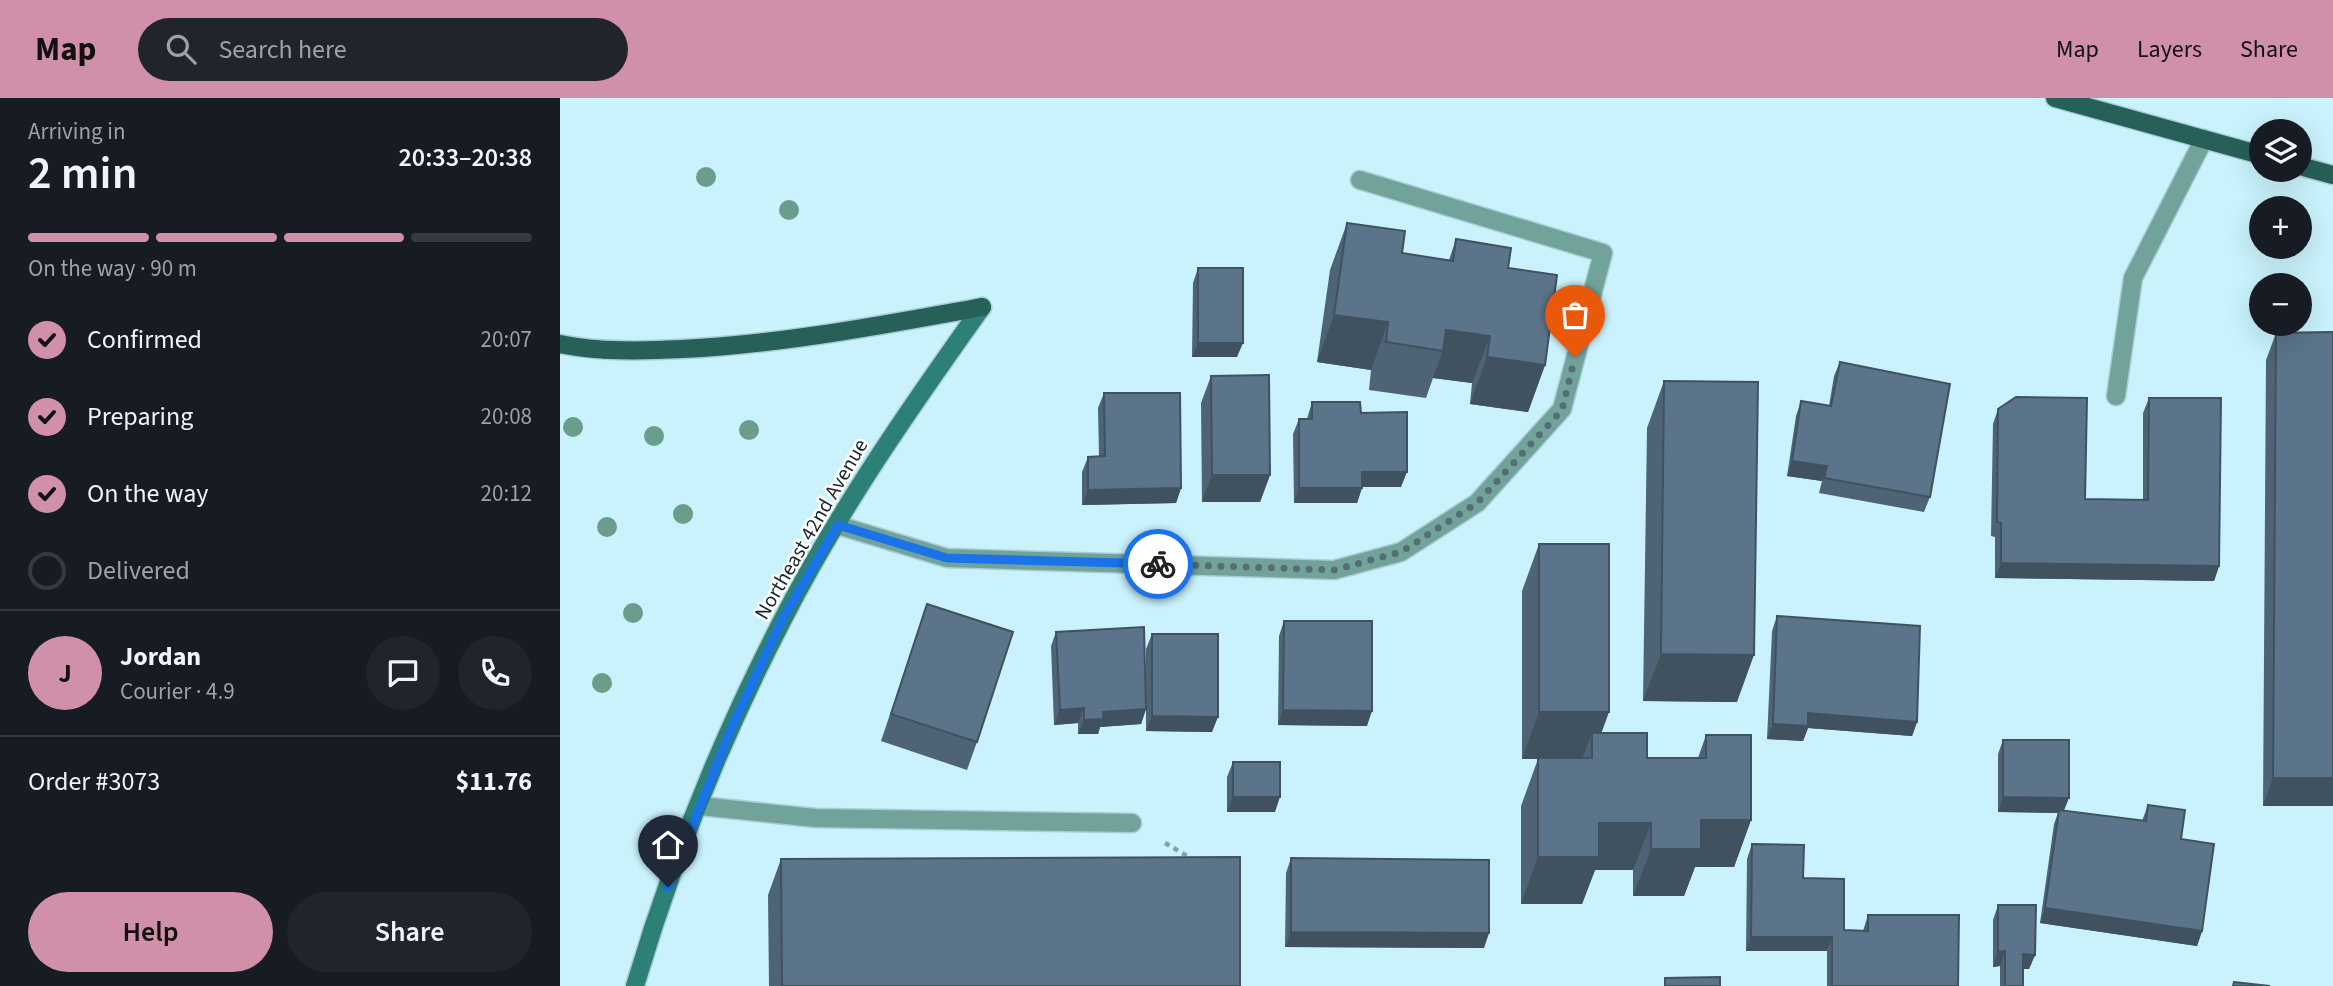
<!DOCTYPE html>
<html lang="en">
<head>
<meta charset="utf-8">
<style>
	body { margin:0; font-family:"Source Sans 3",sans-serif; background:#20242c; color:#f1f3f6; height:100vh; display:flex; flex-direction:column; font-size:26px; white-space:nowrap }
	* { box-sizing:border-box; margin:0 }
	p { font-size:23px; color:#9ea1a6 }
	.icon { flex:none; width:38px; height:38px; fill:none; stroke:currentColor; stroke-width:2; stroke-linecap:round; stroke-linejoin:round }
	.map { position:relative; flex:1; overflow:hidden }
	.side { display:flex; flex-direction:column; background:#171b24; width:560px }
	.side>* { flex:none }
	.fabs { position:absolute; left:1689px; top:21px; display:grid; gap:14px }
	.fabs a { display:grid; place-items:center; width:63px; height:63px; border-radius:50%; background:#171b24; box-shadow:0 7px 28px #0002; font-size:35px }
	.pin { position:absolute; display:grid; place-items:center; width:60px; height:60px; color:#fff; margin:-72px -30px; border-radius:50% 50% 50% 0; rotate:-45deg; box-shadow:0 0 7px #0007 }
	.pin .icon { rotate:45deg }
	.courier { position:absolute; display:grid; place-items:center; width:70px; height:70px; margin:-35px; border:5px solid #1a73e8; border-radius:50%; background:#fff; color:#222; box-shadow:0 2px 9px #0007 }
	.summary em { font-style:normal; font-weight:600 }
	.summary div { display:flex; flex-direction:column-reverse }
	.summary { display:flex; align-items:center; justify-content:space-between; height:119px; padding:0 28px }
	h1 { font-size:46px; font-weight:600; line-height:52px }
	.bar { display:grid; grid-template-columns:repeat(4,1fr); gap:10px 7px; align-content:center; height:84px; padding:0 28px }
	.bar i { height:9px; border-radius:5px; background:#363941 }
	.bar .on { background:#d190a9 }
	.bar p { grid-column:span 4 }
	.line { display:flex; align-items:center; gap:18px; padding:0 28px; border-top:2px solid #363941 }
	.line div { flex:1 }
	.round { display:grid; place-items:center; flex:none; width:74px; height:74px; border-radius:37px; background:#20242c }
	ol { padding:0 28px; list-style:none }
	li { display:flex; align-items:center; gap:21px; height:77px }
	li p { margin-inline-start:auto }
	li .icon { padding:7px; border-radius:50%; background:#d190a9; color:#111; stroke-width:4 }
	li:last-child { color:#9ea1a6 }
	li i { width:38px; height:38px; border:4px solid #363941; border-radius:50% }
	.cta { display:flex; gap:14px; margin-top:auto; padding:14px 28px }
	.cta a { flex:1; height:80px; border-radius:42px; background:#d190a9; color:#111; font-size:28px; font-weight:600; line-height:80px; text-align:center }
	.cta a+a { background:#20242c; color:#f1f3f6 }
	header { display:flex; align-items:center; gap:42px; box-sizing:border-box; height:98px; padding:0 35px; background:#d190a9; color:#111 }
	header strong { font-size:33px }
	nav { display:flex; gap:38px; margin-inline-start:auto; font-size:24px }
	.search { width:490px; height:63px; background:#20242c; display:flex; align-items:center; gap:18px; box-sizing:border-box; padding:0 24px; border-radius:38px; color:#9ea1a6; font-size:26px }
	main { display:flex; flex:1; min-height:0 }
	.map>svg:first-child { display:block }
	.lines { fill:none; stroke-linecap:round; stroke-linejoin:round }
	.lane-casing { stroke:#a9cdd6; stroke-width:21 }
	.secondary-casing { stroke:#a9cdd6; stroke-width:21 }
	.primary-casing { stroke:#a9cdd6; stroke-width:21 }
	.path { stroke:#81a0a8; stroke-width:4.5; stroke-dasharray:5 5; stroke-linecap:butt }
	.lane { stroke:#72a39b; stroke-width:18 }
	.secondary { stroke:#2c8075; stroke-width:18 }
	.primary { stroke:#276058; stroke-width:18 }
	.tree { fill:#699d8c }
	.wall { fill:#4e6476 }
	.shaded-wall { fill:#405160 }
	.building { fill:#5b7489; stroke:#405160; stroke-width:2 }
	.done { stroke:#556d74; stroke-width:7; stroke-dasharray:0 12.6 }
	.route { stroke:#1a73e8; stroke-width:9 }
	.labels { text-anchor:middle; stroke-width:5; stroke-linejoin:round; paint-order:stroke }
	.street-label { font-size:21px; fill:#17262a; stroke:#fff }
</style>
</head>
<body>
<header>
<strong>Map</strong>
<div class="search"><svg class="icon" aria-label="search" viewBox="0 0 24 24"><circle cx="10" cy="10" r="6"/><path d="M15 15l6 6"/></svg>Search here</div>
<nav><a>Map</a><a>Layers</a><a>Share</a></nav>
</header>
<main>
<section class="side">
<div class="summary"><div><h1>2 min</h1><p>Arriving in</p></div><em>20:33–20:38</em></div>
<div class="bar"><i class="on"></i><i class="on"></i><i class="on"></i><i></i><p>On the way · 90 m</p></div>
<ol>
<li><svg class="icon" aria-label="check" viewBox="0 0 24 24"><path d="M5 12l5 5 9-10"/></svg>Confirmed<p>20:07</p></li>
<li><svg class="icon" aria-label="check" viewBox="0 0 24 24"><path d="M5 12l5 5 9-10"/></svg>Preparing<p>20:08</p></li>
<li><svg class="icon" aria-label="check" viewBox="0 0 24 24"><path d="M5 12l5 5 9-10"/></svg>On the way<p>20:12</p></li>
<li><i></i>Delivered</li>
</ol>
<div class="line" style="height:126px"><b class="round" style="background:#d190a9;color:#111">J</b><div><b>Jordan</b><p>Courier · 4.9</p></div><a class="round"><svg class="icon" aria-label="chat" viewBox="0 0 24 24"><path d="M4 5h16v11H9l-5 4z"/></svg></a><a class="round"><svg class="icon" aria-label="phone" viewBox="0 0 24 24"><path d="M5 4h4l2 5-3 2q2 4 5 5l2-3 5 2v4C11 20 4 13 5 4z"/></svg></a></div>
<div class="line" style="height:91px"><div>Order #3073</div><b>$11.76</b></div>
<div class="cta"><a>Help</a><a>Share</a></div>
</section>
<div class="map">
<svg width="1773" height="888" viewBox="0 0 1773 888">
	<rect width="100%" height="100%" fill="#c9f2fc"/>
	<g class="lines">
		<defs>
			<path id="lane" d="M 1556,298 L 1573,180 L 1644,41
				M 277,427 L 387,460 L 774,472 L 841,454 L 917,405 L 1002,311 L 1043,155 L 800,82
				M 140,708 L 255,720 L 572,725"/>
			<path id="secondary" d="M 75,888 C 112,763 162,639 222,523 C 278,413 350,310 422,209"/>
			<path id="primary" d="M 1495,0 L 1701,57
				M 1740,68 L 1773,77
				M 0,246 C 39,254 82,253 122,251 C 224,246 322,227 422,209"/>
		</defs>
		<use href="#lane" class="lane-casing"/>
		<use href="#secondary" class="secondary-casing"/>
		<use href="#primary" class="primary-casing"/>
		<path class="path" d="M 605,745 L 634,762"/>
		<use href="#lane" class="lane"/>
		<use href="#secondary" class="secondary"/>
		<use href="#primary" class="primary"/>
	</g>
	<g class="tree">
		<circle cx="146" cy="79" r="10"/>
		<circle cx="229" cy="112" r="10"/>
		<circle cx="13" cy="329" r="10"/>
		<circle cx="189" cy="332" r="10"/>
		<circle cx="94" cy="338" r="10"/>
		<circle cx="123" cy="416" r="10"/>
		<circle cx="47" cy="429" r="10"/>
		<circle cx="73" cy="515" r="10"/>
		<circle cx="42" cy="585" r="10"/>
	</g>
	<path class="wall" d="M 787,125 L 842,155 L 889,162 L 896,141 L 948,170 L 985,267 L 968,314 L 910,306 L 912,285 L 873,280 L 866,300 L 809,292 L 811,272 L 757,264 L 770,172 Z
		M 638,170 L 677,259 L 632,259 L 633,185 Z
		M 1716,235 L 1773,708 L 1703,708 L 1706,262 Z
		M 1280,264 L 1370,399 L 1364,414 L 1259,395 L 1262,383 L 1227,378 L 1236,318 L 1241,303 L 1269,308 L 1274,278 Z
		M 651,278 L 710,377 L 700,404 L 642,404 L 641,305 Z
		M 1104,283 L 1177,604 L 1083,603 L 1087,330 Z
		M 544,295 L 621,390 L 616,405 L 522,407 L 522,374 L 528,359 L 539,359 L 538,310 Z
		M 1589,300 L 1659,468 L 1654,483 L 1435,480 L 1435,439 L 1431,438 L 1433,326 L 1438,311 L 1525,401 L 1583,402 L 1583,315 Z
		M 752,304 L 801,315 L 841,389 L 802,389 L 797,405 L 734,405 L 733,336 L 739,321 L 747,321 Z
		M 979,446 L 1042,635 L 1087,660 L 1138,660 L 1146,637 L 1191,722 L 1174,769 L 1135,769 L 1124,798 L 1073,798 L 1073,772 L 1035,772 L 1022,806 L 961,806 L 961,708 L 978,661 L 962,661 L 962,493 Z
		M 367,506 L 417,644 L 407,672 L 321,643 Z
		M 1217,518 L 1357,624 L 1352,638 L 1248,630 L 1243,643 L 1207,641 L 1212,533 Z
		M 724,523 L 807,628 L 718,627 L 719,538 Z
		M 496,534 L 586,610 L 586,551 L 592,536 L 652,634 L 586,633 L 586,611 L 581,626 L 540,629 L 538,636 L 518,636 L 518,625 L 494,627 L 491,548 Z
		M 1443,642 L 1504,712 L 1582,723 L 1588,707 L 1621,741 L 1642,833 L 1637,848 L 1480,825 L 1494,726 L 1498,715 L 1438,714 L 1438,656 Z
		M 673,664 L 715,714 L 667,714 L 667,679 Z
		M 1192,746 L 1243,780 L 1284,832 L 1303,833 L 1308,817 L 1398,888 L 1267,888 L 1267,853 L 1186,853 L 1187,761 Z
		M 731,760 L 924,850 L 725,849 L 726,775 Z
		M 221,761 L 680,888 L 209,888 L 208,797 Z
		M 1438,807 L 1475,857 L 1469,871 L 1463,871 L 1463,888 L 1440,888 L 1440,868 L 1433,869 L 1433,822 Z"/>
	<path class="shaded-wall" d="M 774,217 L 828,224 L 811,272 L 757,264 Z
		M 886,232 L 930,238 L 912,285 L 873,280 L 883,253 Z
		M 638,245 L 683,245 L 677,259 L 632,259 Z
		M 927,259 L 985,267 L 968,314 L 910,306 Z
		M 1232,363 L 1267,368 L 1262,383 L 1227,378 Z
		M 802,374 L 847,374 L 841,389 L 797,389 Z
		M 652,377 L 710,377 L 700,404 L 642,404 Z
		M 621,390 L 616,405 L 522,407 L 528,392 Z
		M 739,390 L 802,390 L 797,405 L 734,405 Z
		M 1441,465 L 1659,468 L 1654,483 L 1435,480 Z
		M 1101,556 L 1194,557 L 1177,604 L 1083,603 Z
		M 524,610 L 518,625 L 494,627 L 500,612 Z
		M 586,611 L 581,626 L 540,629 L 538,636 L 518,636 L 524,622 L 543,614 Z
		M 723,612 L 812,613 L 807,628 L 718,627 Z
		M 979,614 L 1049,614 L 1032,661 L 1032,635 L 1022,661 L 962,661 Z
		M 1248,615 L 1357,624 L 1352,638 L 1248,630 L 1243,643 L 1207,641 L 1213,626 Z
		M 592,618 L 658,619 L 652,634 L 586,633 Z
		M 1713,680 L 1773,680 L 1773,708 L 1703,708 Z
		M 673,699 L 720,699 L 715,714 L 667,714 Z
		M 1443,699 L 1509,700 L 1503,715 L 1499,712 L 1498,715 L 1438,714 Z
		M 1141,722 L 1191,722 L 1174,769 L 1135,769 L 1124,798 L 1073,798 L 1091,751 Z
		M 1039,725 L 1091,725 L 1073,772 L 1035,772 L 1022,806 L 961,806 L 978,759 Z
		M 1485,810 L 1642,833 L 1637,848 L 1480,825 Z
		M 731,834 L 929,835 L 924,850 L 725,849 Z
		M 1191,839 L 1272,839 L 1267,853 L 1186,853 Z
		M 1445,853 L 1440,868 L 1433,869 L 1438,854 Z
		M 1463,856 L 1475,857 L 1469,871 L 1458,871 Z"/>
	<path class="building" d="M 787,125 L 845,133 L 842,155 L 893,163 L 896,141 L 951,150 L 948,170 L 997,177 L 985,267 L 927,259 L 930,238 L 886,232 L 883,253 L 826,244 L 828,224 L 774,217 Z
		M 638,170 L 683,170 L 683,245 L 638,245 Z
		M 1773,234 L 1773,680 L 1713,680 L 1716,235 Z
		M 1280,264 L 1390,286 L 1370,399 L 1264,380 L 1267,368 L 1232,363 L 1241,303 L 1271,308 Z
		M 709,277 L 710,377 L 652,377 L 651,278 Z
		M 1104,283 L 1198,284 L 1194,557 L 1101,556 Z
		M 544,295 L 620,295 L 621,390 L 528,392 L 528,359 L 545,358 Z
		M 1456,299 L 1527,300 L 1525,401 L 1588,402 L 1589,300 L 1661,300 L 1659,468 L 1441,465 L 1441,425 L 1437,424 L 1438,311 Z
		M 752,304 L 800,304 L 801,315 L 847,314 L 847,374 L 802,374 L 802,390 L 739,390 L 739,321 L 752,321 Z
		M 979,446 L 1049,446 L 1049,614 L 979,614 Z
		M 367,506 L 453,534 L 417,644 L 331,616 Z
		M 1217,518 L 1360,528 L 1357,624 L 1248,615 L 1248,628 L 1213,626 Z
		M 724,523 L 812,523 L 812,613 L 723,612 Z
		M 584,529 L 586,611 L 543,614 L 543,621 L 524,622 L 524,610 L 500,612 L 496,534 Z
		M 592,536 L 658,536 L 658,619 L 592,618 Z
		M 1032,635 L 1087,635 L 1087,660 L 1146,660 L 1146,637 L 1191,637 L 1191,722 L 1141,722 L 1141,751 L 1091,751 L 1091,725 L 1039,725 L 1039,759 L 978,759 L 978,660 L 1032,660 Z
		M 1443,642 L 1509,642 L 1509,700 L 1443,699 Z
		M 673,664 L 720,664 L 720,699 L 673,699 Z
		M 1588,707 L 1625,712 L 1621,741 L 1654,746 L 1642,833 L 1485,810 L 1499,712 L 1586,723 Z
		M 1192,746 L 1244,747 L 1243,780 L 1284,781 L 1284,832 L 1308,833 L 1308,817 L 1399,817 L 1398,888 L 1272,888 L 1272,839 L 1191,839 Z
		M 680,759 L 680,888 L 222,888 L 221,761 Z
		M 731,760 L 929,762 L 929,835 L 731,834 Z
		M 1438,807 L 1476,807 L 1475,857 L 1463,856 L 1463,888 L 1445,888 L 1445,853 L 1438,854 Z
		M 1160,879 L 1160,888 L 1105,888 L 1105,880 Z
		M 1674,884 L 1710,888 L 1673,888 Z"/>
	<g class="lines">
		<path class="done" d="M 598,466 L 774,472 L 841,454 L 917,405 L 1002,312 L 1015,259"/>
		<path class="route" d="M 108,789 L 172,629 L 222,522 L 278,427 L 387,460 L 598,466"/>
	</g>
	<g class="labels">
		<g class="street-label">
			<text transform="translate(251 431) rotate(-60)" y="7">Northeast 42nd Avenue</text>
		</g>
	</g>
</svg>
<div class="fabs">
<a><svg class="icon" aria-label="layers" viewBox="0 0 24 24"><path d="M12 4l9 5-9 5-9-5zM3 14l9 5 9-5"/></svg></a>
<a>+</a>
<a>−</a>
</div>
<div class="pin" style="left:1015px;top:259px;background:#ea580c"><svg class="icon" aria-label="bag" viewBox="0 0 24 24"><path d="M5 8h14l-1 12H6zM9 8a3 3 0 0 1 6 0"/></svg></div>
<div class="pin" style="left:108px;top:789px;background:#1f2937"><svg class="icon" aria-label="home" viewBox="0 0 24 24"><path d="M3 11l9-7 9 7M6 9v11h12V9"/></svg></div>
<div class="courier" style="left:598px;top:466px"><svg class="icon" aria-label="bike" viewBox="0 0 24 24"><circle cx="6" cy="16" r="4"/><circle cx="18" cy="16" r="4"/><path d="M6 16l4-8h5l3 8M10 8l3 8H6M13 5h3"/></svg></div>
</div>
</main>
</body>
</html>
